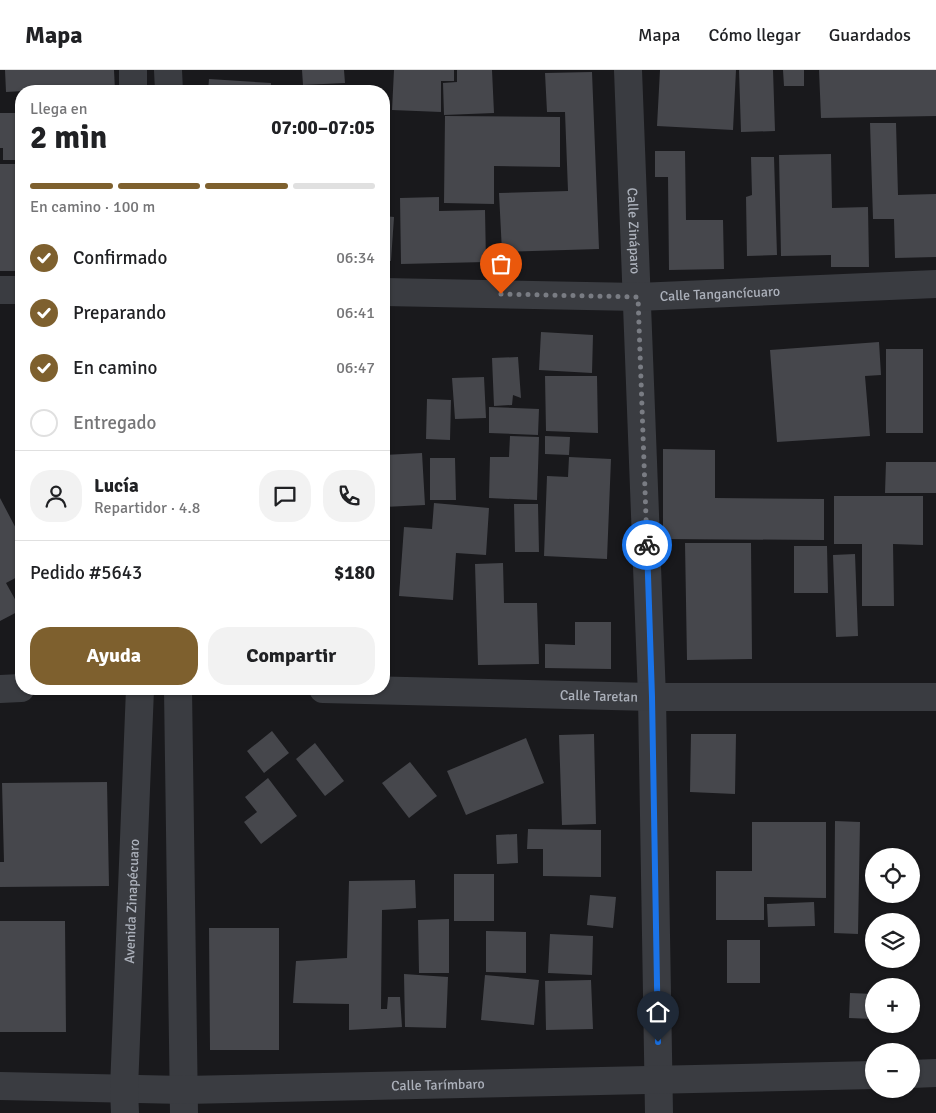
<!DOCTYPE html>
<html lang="es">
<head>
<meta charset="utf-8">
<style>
	body { margin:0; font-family:Signika,sans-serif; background:#f2f2f2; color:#202124; height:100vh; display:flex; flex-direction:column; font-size:19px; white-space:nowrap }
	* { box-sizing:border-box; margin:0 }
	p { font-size:16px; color:#757577 }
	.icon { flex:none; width:28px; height:28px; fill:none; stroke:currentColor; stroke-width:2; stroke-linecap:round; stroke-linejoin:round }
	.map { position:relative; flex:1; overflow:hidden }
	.drawer { position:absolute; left:15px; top:15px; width:375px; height:610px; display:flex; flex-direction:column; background:#fff; border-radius:20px; box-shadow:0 1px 4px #0004 }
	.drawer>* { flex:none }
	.controls { position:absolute; left:865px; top:778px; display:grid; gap:10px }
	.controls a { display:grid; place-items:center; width:55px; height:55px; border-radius:50%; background:#fff; box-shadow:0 1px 4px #0004; font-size:25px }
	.pin { position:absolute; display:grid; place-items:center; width:42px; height:42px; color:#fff; margin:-51px -21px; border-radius:50% 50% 50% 0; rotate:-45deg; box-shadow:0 0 5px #0007 }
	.pin .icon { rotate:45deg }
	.courier { position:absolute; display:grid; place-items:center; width:50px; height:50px; margin:-25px; border:4px solid #1a73e8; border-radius:50%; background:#fff; color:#222; box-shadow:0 1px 6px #0007 }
	.overview em { font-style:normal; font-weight:700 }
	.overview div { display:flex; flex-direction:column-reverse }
	.overview { display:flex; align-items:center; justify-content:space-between; height:85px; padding:0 15px }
	h1 { font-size:32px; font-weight:700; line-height:38px }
	.bar { display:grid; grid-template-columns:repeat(4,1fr); gap:8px 5px; align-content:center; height:60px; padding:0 15px }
	.bar i { height:6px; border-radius:4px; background:#e0e0e0 }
	.bar .selected { background:#7e602e }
	.bar p { grid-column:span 4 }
	.line { display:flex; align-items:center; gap:12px; padding:0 15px; border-top:1px solid #e0e0e0 }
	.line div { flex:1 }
	.round { display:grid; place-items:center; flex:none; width:52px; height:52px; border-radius:20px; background:#f2f2f2 }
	ol { padding:0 15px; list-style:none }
	li { display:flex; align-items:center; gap:15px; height:55px }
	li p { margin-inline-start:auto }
	li .icon { padding:5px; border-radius:50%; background:#7e602e; color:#fff; stroke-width:4 }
	li:last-child { color:#757577 }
	li i { width:28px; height:28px; border:2px solid #e0e0e0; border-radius:50% }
	.action { display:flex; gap:10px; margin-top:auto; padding:10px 15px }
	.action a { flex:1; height:58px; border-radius:20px; background:#7e602e; color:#fff; font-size:20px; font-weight:700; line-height:58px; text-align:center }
	.action a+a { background:#f2f2f2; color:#202124 }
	header { display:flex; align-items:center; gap:30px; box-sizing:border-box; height:70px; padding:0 25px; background:#fff; border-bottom:1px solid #e0e0e0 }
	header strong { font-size:24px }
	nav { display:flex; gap:28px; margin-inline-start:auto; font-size:18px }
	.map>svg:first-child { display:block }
	.building { fill:#46474c }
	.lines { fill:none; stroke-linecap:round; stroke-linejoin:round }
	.minor { stroke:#3a3c41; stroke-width:28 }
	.done { stroke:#797c83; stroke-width:5; stroke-dasharray:0 9 }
	.route { stroke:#1a73e8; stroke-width:6 }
	.labels { text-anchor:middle; stroke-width:4; stroke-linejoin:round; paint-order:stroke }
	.street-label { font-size:14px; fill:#acb1bb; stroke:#141417 }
</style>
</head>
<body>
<header>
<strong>Mapa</strong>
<nav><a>Mapa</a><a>Cómo llegar</a><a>Guardados</a></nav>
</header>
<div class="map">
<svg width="936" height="1043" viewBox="0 0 936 1043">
	<rect width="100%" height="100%" fill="#19191c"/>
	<path class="building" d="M 5,0 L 114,0 L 115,21 L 59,21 L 59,19 L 6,22 Z
		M 302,0 L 344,0 L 345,13 L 303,15 Z
		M 394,0 L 454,0 L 454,11 L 441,11 L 441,42 L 392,40 Z
		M 457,0 L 492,0 L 494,43 L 444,45 L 443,13 L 457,12 Z
		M 660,0 L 736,0 L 733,60 L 657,56 Z
		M 739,0 L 773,0 L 775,61 L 741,62 Z
		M 783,0 L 804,0 L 804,16 L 784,16 Z
		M 819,0 L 936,0 L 936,46 L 821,48 Z
		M 592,2 L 599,179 L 502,182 L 499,123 L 568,121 L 565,42 L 547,42 L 545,3 Z
		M 209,9 L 271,13 L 271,21 L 208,21 Z
		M 387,41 L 389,87 L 384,87 L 384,42 Z
		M 0,43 L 21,43 L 21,90 L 3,90 L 3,78 L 0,78 Z
		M 445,46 L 560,47 L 560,97 L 494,96 L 494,134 L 444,133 Z
		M 870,53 L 896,53 L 898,125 L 936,124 L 936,187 L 895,188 L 894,149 L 873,149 Z
		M 655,81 L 685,81 L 686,150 L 723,150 L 724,199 L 669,200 L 668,107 L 655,107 Z
		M 831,84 L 832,138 L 868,137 L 869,197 L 831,197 L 831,185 L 781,186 L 779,85 Z
		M 751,87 L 774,87 L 777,185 L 747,186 L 746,127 L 752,125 Z
		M 0,94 L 21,94 L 21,201 L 0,201 Z
		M 439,127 L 439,141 L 485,140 L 486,192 L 401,194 L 400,128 Z
		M 384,146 L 394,147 L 391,191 L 384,190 Z
		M 541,262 L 593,265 L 592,303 L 539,300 Z
		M 879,272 L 881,305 L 865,306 L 870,366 L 777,372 L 770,280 Z
		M 886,279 L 923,279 L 923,363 L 886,363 Z
		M 518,287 L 521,328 L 513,325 L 512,335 L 494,336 L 492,288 Z
		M 545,306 L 597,306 L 598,363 L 546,361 Z
		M 484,307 L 486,348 L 455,349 L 452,308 Z
		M 427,329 L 451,330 L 450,370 L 426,369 Z
		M 489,337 L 539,339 L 538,365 L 489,363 Z
		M 510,366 L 539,367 L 537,430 L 489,428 L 490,387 L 509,387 Z
		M 545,366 L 570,367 L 569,385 L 545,384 Z
		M 663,379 L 715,380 L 715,428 L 824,429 L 824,470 L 663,469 Z
		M 422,383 L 425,435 L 384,437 L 384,385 Z
		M 569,387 L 611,389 L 607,489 L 544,486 L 547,406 L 568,407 Z
		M 430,388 L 455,388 L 456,430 L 430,430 Z
		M 886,392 L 936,392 L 936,423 L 885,423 Z
		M 834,426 L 923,426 L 923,475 L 893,474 L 894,536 L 862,536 L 862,474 L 834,474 Z
		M 0,428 L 21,468 L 21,505 L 6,513 L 21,540 L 0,551 Z
		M 434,433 L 489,438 L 486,485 L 456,483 L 453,530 L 399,526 L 404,457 L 432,459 Z
		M 514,434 L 538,434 L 539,482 L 515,482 Z
		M 685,473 L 751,473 L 752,589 L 687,590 Z
		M 794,476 L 827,476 L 828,523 L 794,523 Z
		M 855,484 L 858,566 L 836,567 L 833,485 Z
		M 503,493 L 504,533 L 537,533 L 539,594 L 478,595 L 475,494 Z
		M 575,552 L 611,552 L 611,599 L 545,598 L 545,574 L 575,575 Z
		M 272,661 L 289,683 L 264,703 L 247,681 Z
		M 594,664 L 596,754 L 562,755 L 559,665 Z
		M 691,664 L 736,664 L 735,724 L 690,722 Z
		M 526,668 L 544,713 L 466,745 L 447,701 Z
		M 315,673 L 344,711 L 325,726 L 296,689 Z
		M 410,692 L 437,726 L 409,748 L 382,713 Z
		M 268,708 L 297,746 L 261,774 L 244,752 L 257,742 L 245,727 Z
		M 107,712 L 109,816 L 0,817 L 0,792 L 4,792 L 2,713 Z
		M 835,751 L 860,752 L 858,864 L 834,863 Z
		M 752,752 L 826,752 L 826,828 L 764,827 L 764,850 L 716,850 L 716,801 L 752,801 Z
		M 528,759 L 601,760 L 601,807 L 543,806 L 543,779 L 527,779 Z
		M 517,764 L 518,793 L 497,794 L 496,765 Z
		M 454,804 L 494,804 L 494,851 L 454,851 Z
		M 415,810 L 416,838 L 382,840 L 381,939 L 387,939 L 388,927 L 400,927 L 402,957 L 349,960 L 349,934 L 293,933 L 296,891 L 347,888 L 349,811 Z
		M 590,825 L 616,827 L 613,858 L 587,855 Z
		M 814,832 L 815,856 L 768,857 L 767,834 Z
		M 449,849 L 449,903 L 419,903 L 418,850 Z
		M 0,851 L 65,851 L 66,962 L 0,962 Z
		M 209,858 L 279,858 L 279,980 L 210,980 Z
		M 486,861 L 526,862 L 526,903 L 486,902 Z
		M 550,864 L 593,866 L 592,905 L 548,903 Z
		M 727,870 L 760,870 L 760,913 L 727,913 Z
		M 404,904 L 448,907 L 446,958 L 405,957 Z
		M 485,905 L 539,910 L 534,955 L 481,950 Z
		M 591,910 L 593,959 L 546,960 L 545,911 Z
		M 850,923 L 874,924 L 874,949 L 849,948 Z
		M 911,925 L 918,925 L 917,950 L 911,950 Z"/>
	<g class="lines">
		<g class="minor">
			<path d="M 133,0 L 133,21"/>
			<path d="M 168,0 L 169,21"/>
			<path id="s1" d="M 628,0 L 652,627 L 659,1043"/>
			<path d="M 0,220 L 21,220"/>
			<path id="s2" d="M 384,222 L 638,227 L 936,214"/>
			<path d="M 0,619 L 21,618"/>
			<path d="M 178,619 L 184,1043"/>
			<path id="s3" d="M 323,619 L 652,627 L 936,627"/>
			<path d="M 911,1004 L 936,1003"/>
			<path id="s4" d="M 0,1016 L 184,1020 L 874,1005"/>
			<path id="s5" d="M 125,1043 L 124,1019 L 140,619"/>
		</g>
	</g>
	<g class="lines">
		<path class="done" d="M 501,224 L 638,227 L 647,475"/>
		<path class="route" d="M 647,475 L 652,627 L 658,972"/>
	</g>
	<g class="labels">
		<g class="street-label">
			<text dy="5" stroke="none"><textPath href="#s1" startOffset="161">Calle Zináparo</textPath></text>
			<text dy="5" stroke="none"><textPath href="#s2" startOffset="336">Calle Tangancícuaro</textPath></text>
			<text dy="5" stroke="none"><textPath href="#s3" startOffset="276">Calle Taretan</textPath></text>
			<text dy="5" stroke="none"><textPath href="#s5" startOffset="212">Avenida Zinapécuaro</textPath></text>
			<text dy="5" stroke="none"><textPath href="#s4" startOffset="438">Calle Tarímbaro</textPath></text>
		</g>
	</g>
</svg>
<div class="controls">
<a><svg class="icon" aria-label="locate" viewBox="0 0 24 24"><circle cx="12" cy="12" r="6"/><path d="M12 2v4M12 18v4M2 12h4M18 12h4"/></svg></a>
<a><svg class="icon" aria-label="layers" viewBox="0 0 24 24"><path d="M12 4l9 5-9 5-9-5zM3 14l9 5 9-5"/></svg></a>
<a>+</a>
<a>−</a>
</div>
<div class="pin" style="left:501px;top:224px;background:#ea580c"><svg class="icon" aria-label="bag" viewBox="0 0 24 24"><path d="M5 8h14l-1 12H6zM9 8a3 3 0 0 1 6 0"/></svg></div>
<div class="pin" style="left:658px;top:972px;background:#1f2937"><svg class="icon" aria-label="home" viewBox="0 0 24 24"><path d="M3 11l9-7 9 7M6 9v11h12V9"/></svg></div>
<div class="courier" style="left:647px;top:475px"><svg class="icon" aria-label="bike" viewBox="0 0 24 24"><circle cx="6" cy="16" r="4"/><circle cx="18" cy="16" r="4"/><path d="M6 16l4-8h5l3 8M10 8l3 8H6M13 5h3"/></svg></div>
<section class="drawer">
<div class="overview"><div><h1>2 min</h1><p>Llega en</p></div><em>07:00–07:05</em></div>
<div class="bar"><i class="selected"></i><i class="selected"></i><i class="selected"></i><i></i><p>En camino · 100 m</p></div>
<ol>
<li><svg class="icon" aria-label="check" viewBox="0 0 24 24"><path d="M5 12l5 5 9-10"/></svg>Confirmado<p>06:34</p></li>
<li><svg class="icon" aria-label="check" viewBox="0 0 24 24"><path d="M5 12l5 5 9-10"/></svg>Preparando<p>06:41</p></li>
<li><svg class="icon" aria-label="check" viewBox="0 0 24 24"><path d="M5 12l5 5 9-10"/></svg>En camino<p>06:47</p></li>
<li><i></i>Entregado</li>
</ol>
<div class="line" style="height:90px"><a class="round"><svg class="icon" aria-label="person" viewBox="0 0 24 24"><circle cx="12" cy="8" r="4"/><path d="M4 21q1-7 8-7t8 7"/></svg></a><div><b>Lucía</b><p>Repartidor · 4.8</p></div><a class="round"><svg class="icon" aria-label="chat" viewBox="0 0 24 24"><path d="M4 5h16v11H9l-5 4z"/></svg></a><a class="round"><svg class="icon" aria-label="phone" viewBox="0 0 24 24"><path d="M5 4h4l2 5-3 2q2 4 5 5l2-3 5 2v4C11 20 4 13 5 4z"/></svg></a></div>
<div class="line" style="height:65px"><div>Pedido #5643</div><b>$180</b></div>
<div class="action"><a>Ayuda</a><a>Compartir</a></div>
</section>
</div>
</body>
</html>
